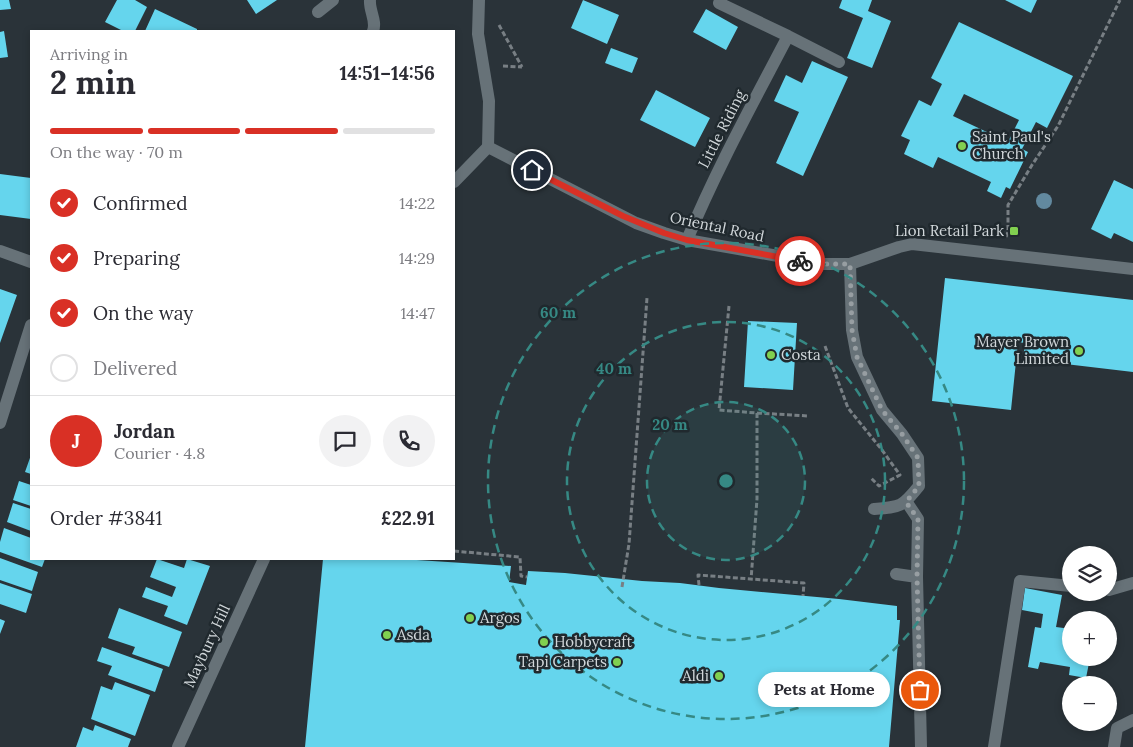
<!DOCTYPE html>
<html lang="en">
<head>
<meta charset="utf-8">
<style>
	body { margin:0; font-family:Lora,serif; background:#f2f2f3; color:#2b2b33; height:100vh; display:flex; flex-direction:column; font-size:19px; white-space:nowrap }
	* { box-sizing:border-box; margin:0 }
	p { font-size:16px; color:#7c7c81 }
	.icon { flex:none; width:28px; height:28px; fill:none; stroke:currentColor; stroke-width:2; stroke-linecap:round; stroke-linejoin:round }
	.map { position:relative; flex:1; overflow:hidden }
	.drawer { position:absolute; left:30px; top:30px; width:425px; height:530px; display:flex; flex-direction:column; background:#fff; border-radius:0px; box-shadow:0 2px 8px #0003 }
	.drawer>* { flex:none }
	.buttons { position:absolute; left:1062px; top:546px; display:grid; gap:10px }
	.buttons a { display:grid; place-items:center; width:55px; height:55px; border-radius:50%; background:#fff; box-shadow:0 2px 8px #0003; font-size:25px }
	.pin { position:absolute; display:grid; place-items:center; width:42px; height:42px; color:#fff; margin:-21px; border:2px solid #fff; border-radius:50%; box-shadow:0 1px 5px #0007 }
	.courier { position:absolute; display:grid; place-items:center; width:50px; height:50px; margin:-25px; border:4px solid #d93025; border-radius:50%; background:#fff; color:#222; box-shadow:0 1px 6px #0007 }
	.bubble { position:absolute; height:35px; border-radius:18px; background:#fff; box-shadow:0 2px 8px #0003; font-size:16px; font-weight:700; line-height:35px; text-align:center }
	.overview em { font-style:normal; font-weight:700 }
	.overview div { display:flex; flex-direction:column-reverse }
	.overview { display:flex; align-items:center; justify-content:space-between; height:85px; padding:0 20px }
	h1 { font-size:32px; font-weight:700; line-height:38px }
	.bar { display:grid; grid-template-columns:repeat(4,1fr); gap:8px 5px; align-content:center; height:60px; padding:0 20px }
	.bar i { height:6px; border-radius:4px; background:#e1e1e2 }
	.bar .active { background:#d93025 }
	.bar p { grid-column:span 4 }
	.line { display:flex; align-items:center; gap:12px; padding:0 20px; border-top:1px solid #e1e1e2 }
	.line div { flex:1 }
	.round { display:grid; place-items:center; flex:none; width:52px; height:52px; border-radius:26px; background:#f2f2f3 }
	ol { padding:0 20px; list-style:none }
	li { display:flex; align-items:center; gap:15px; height:55px }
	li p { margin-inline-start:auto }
	li .icon { padding:5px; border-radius:50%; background:#d93025; color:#fff; stroke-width:4 }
	li:last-child { color:#7c7c81 }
	li i { width:28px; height:28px; border:2px solid #e1e1e2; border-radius:50% }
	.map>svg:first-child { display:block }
	.building { fill:#65d5ed; fill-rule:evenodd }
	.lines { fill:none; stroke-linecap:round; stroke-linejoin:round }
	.path { stroke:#787f84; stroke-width:3; stroke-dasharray:5 2.5; stroke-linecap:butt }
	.service { stroke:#677278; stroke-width:12 }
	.minor { stroke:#677278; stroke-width:12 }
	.tertiary { stroke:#677278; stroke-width:12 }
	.tree { fill:#62899f }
	.done { stroke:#979ea2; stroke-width:5; stroke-dasharray:0 9 }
	.route { stroke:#d93025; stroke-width:6 }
	.ring { fill:none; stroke:#368984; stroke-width:2.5; stroke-dasharray:9 6 }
	.poi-dot { fill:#81d050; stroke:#20292e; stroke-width:2 }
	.labels { text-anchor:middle; stroke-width:5; stroke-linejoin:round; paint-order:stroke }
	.street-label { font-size:15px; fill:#d1d7da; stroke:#20292e }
	.poi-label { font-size:15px; fill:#d1d7da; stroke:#20292e; text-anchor:start }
	.centre { fill:#368984; stroke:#20292e; stroke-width:2.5 }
	.ring-label { font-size:15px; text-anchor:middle; font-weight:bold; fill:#368984; stroke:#20292e; stroke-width:5; stroke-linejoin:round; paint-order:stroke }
</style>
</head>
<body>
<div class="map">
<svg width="1133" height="747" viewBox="0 0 1133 747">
	<rect width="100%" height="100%" fill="#2a3339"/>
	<path class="building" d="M 0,0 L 9,0 L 11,9 L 0,10 Z
		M 117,0 L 135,0 L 147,7 L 135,31 L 123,31 L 105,22 Z
		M 247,0 L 277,0 L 256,14 Z
		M 583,0 L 619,15 L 607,44 L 571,28 Z
		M 842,0 L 872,0 L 868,11 L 891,21 L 872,68 L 847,58 L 863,18 L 839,8 Z
		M 1005,0 L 1037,0 L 1031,13 Z
		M 155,9 L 197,29 L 197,31 L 145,31 Z
		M 706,9 L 738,27 L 726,50 L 693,32 Z
		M 959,22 L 1073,76 L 1047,128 L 1036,122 L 1022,149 L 1028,152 L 1010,189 L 1006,187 L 1001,198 L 987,191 L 991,182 L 938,157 L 933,168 L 904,154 L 910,140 L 901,136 L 919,100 L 931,106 L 942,84 L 931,78 ZM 964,94 L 1019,120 L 1008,142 L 953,116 Z
		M 4,31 L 8,57 L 0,58 L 0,32 Z
		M 611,48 L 638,58 L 632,73 L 605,63 Z
		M 812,61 L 848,77 L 803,176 L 776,163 L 799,112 L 774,101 L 786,75 L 802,83 Z
		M 656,90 L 710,118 L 695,147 L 640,120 Z
		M 0,174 L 31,178 L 31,219 L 0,215 Z
		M 1114,180 L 1133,189 L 1133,242 L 1114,233 L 1111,239 L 1091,229 Z
		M 945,278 L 1133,300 L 1133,372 L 1023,359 L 1025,343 L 1018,342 L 1011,410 L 932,401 Z
		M 0,289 L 17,295 L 0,343 Z
		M 748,321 L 797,323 L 793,390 L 744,387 Z
		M 31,455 L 31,474 L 25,472 Z
		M 19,481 L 31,485 L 31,506 L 13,500 Z
		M 13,503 L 31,509 L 31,531 L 7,522 Z
		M 4,528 L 31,538 L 31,559 L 45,559 L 42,567 L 0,552 L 0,542 Z
		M 0,558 L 38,572 L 32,591 L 0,580 Z
		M 157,559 L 184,568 L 187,559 L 210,566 L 187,625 L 164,616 L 168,606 L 142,597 L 146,587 L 172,597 L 176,587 L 150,577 Z
		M 323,559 L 401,559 L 511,566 L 509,582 L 526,585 L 528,571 L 565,573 L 642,581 L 680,583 L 719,588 L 839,599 L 897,606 L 897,620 L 900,620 L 889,747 L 305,747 Z
		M 0,583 L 32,594 L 26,613 L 0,604 Z
		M 1025,588 L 1062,595 L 1056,627 L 1071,629 L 1071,658 L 1090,658 L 1086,678 L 1069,675 L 1070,667 L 1040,662 L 1038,669 L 1028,667 L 1035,627 L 1041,628 L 1043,614 L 1022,610 Z
		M 119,608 L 182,632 L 169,667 L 132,654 L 135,647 L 108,638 Z
		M 0,619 L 5,621 L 0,634 Z
		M 102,647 L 163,669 L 155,692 L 108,675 L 112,666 L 97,661 Z
		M 115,682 L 150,695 L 135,736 L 91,719 L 101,686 L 112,690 Z
		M 95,725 L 131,739 L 128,747 L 76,747 L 83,727 L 93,731 Z"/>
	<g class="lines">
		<path class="path" d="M 499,25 L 522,67
			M 503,66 L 522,67
			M 1006,237 L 1008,232 L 1008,205 L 1032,165 L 1058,126 L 1120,0
			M 729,306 L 719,410 L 757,413 L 757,499 L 751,580
			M 825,346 L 848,408 L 882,450 L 900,475 L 879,486 L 870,477
			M 757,413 L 809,416
			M 454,551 L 520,557 L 521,576 L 527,577
			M 699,585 L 698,575 L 804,583 L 803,596
			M 622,587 L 629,544 L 647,298"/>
		<path class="service" d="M 370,0 C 369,11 377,21 373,31
			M 318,12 L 333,0
			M 896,574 L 917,577 L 918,519 L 906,501
			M 917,577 L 921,747
			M 1109,590 L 1133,583
			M 994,747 L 1020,581 L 1071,586
			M 1114,747 L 1117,728 L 1133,720"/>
		<path class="minor" d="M 719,3 L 788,36 L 839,62
			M 687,240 C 716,170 753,103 788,36
			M 0,251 L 31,262
			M 850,264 L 852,330 L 857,357 L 882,410 L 902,434 L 918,458 L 919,486 C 902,507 901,507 874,509
			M 0,423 L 31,325"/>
		<path class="tertiary" d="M 488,147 L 636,223 L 664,233 L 687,240 L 778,256 L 813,264 L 850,264 L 899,247 L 912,244 L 1133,269
			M 454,182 L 488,147 L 489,101 L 478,34 L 479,0
			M 178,747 L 264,559"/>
	</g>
	<circle class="tree" cx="1044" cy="201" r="8"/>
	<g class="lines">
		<path class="done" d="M 800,261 L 813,264 L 850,264 L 852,330 L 857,357 L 882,410 L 902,434 L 918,458 L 919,486 L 906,502 L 918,519 L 917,577 L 920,690"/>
		<path class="route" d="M 532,170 L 623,216 L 664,233 L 687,240 L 800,261"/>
	</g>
	<circle cx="726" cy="481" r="79" fill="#368984" fill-opacity=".12"/>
	<g class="ring">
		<circle cx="726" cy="481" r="79"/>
		<circle cx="726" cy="481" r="159"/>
		<circle cx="726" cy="481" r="238"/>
	</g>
	<g class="poi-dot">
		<circle cx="962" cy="146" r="5"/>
		<rect x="1009" y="226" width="10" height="10" rx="2.5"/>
		<circle cx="1079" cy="351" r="5"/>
		<circle cx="771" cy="355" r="5"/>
		<circle cx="470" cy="618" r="5"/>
		<circle cx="387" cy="635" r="5"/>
		<circle cx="544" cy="642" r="5"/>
		<circle cx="617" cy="662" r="5"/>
		<circle cx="719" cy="676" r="5"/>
	</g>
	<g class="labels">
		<g class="street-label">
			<text transform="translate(722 129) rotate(-63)" y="5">Little Riding</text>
			<text transform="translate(717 227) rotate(12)" y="5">Oriental Road</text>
			<text transform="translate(207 646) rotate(-65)" y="5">Maybury Hill</text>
		</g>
		<g class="poi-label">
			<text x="972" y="142">Saint Paul's<tspan x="972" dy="17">Church</tspan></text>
			<text x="1004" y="236" text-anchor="end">Lion Retail Park</text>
			<text x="1069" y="347" text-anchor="end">Mayer Brown<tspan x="1069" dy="17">Limited</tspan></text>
			<text x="781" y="360">Costa</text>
			<text x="480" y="623">Argos</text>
			<text x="397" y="640">Asda</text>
			<text x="554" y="647">Hobbycraft</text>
			<text x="607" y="667" text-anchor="end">Tapi Carpets</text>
			<text x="709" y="681" text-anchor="end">Aldi</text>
		</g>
	</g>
	<circle cx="726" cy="481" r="8" class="centre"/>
	<g class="ring-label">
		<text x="558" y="318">60 m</text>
		<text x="614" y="374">40 m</text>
		<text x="670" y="430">20 m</text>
	</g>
</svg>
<div class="buttons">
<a><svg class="icon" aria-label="layers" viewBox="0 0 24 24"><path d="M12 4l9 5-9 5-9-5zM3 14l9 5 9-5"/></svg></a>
<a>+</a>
<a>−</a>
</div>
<div class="pin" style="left:920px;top:690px;background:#ea580c"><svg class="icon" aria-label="bag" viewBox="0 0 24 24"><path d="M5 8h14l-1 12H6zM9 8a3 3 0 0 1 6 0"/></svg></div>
<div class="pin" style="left:532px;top:170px;background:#1f2937"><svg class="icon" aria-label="home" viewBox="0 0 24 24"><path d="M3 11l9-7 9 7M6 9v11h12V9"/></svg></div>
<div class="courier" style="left:800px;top:261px"><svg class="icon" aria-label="bike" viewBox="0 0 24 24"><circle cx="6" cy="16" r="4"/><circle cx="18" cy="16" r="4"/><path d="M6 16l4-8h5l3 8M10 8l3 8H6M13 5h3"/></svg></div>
<div class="bubble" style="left:758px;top:672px;width:132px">Pets at Home</div>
<section class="drawer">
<div class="overview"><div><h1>2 min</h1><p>Arriving in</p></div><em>14:51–14:56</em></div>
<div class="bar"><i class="active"></i><i class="active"></i><i class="active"></i><i></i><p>On the way · 70 m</p></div>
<ol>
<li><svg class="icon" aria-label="check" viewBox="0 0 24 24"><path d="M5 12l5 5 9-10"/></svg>Confirmed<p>14:22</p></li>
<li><svg class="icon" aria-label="check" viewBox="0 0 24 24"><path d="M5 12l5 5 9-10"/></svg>Preparing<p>14:29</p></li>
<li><svg class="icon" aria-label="check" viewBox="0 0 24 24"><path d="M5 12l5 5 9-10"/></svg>On the way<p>14:47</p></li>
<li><i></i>Delivered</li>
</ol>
<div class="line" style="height:90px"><b class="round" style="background:#d93025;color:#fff">J</b><div><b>Jordan</b><p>Courier · 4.8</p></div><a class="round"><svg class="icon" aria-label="chat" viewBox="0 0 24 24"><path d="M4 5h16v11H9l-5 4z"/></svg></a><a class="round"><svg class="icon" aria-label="phone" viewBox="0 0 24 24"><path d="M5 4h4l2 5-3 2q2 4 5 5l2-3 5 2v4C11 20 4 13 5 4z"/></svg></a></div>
<div class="line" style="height:65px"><div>Order #3841</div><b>£22.91</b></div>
</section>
</div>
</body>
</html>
